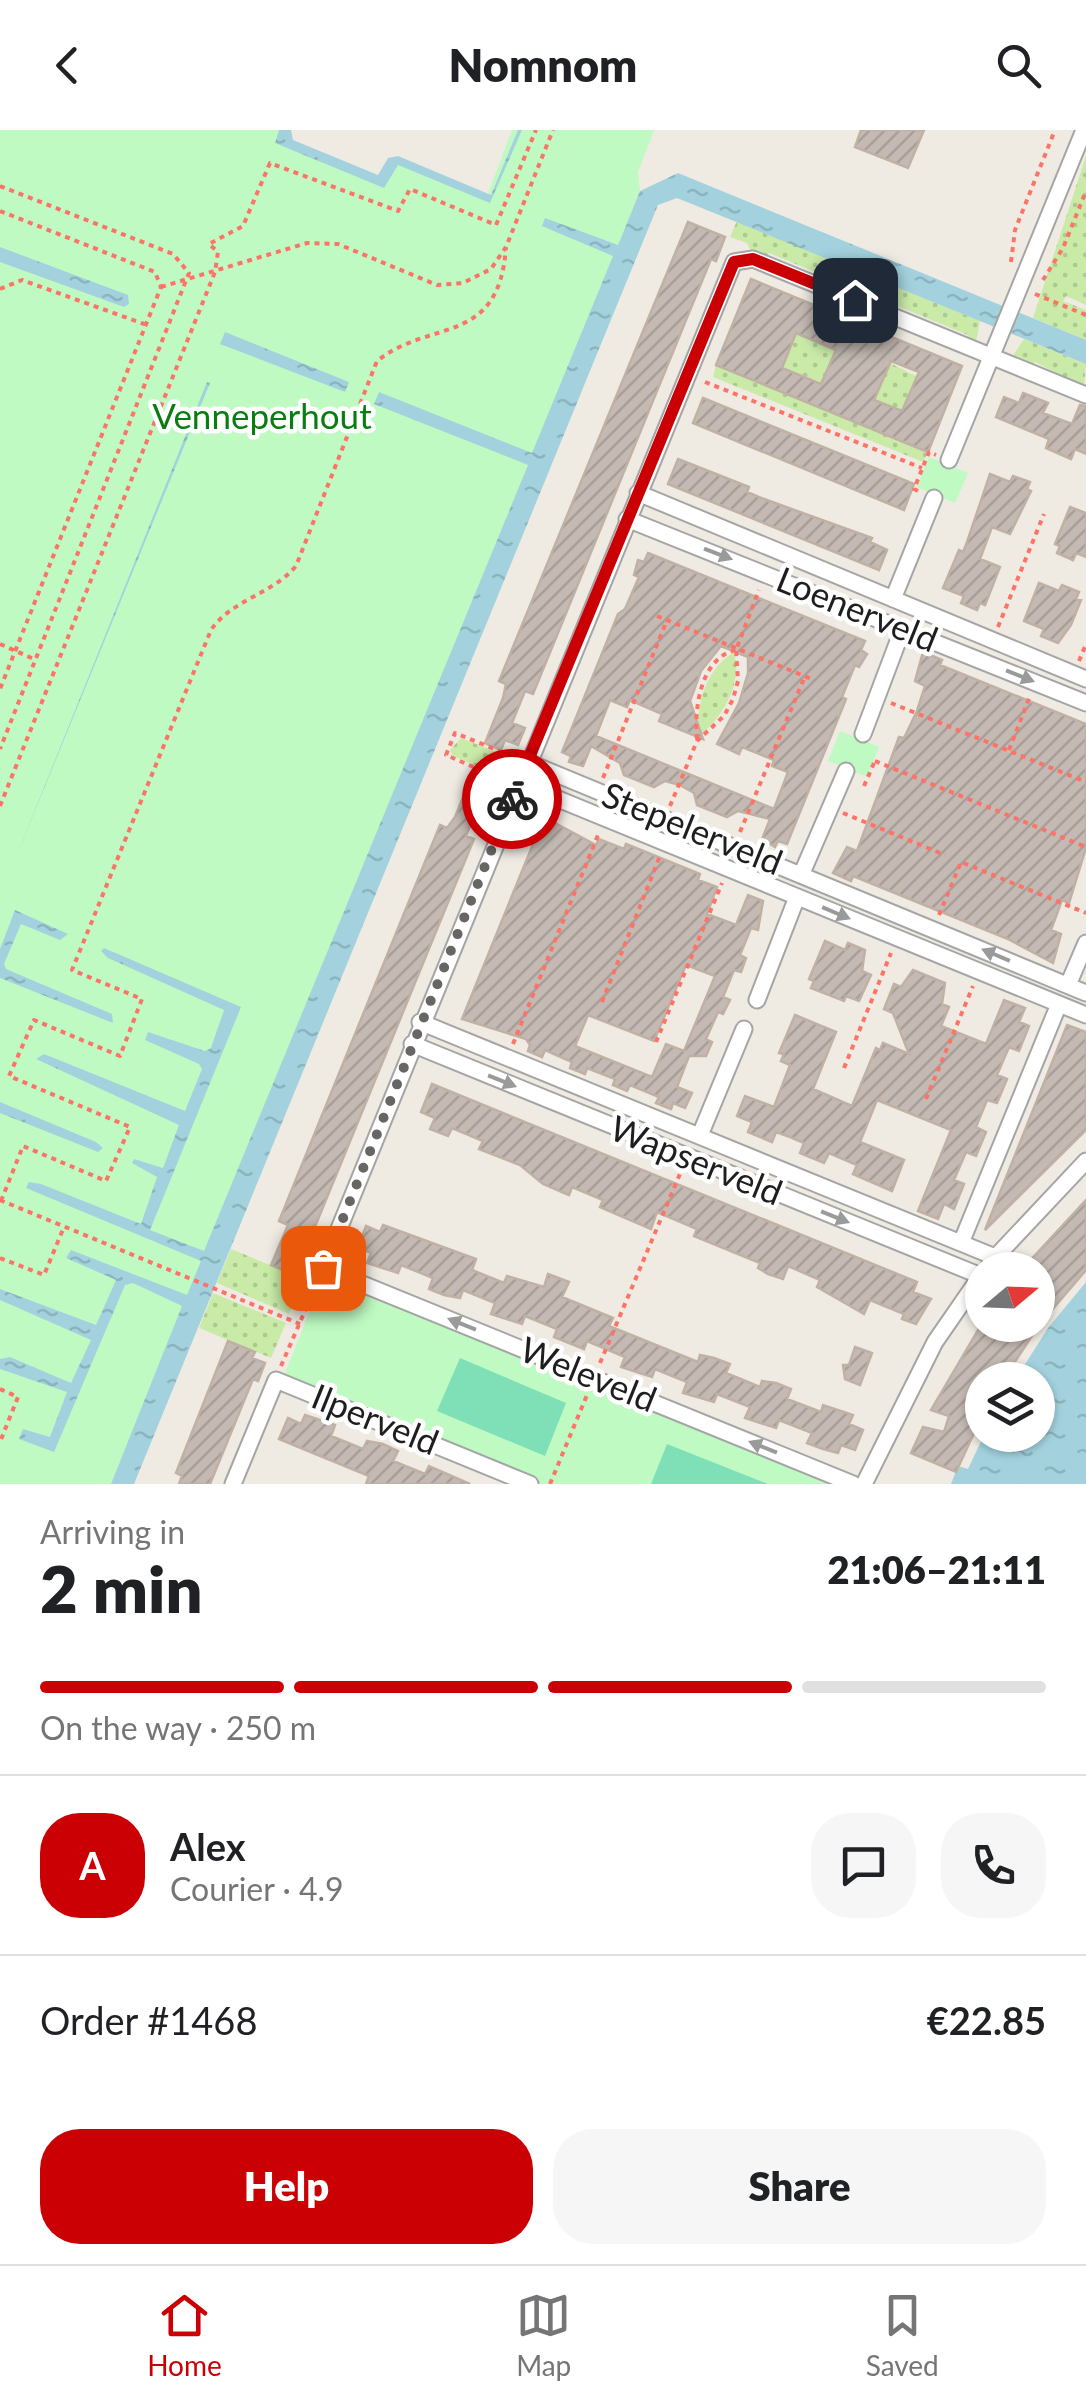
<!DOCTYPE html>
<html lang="en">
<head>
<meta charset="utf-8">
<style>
	body { margin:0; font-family:Lato,sans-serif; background:#f6f6f6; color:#202124; height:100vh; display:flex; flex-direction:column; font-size:38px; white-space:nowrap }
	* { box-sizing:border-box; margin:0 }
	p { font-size:32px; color:#757577 }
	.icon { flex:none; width:55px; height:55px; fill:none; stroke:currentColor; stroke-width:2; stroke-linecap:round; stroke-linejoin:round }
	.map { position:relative; height:1354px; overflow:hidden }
	.details { display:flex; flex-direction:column; background:#fff; flex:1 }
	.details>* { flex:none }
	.needle { width:65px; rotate:71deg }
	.controls { position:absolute; left:965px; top:1122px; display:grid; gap:20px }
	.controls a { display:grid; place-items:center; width:90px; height:90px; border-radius:50%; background:#fff; box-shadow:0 2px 8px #0004; font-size:50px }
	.pin { position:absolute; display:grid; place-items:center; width:85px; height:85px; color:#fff; margin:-42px; border-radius:20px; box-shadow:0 5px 15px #0006 }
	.courier { position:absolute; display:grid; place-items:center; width:100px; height:100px; margin:-50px; border:8px solid #cb0005; border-radius:50%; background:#fff; color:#222; box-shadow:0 2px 12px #0007 }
	.overview em { font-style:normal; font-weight:800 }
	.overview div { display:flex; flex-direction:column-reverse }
	.overview { display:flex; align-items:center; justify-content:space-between; height:170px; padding:0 40px }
	h1 { font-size:65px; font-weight:800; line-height:75px }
	.bar { display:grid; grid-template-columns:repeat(4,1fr); gap:15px 10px; align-content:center; height:120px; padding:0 40px }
	.bar i { height:12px; border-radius:8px; background:#e0e0e0 }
	.bar .active { background:#cb0005 }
	.bar p { grid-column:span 4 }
	.line { display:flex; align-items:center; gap:25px; padding:0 40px; border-top:2px solid #e0e0e0 }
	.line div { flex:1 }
	.round { display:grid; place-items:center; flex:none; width:105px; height:105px; border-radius:40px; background:#f6f6f6 }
	.action { display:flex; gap:20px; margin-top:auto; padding:20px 40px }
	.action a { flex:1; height:115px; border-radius:40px; background:#cb0005; color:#fff; font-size:40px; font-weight:800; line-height:115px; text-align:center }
	.action a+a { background:#f6f6f6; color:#202124 }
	header { display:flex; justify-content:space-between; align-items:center; height:130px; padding:0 40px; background:#fff; font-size:45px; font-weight:800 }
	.menu { display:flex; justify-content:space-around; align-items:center; height:140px; border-top:2px solid #e0e0e0; background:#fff; font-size:28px; color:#757577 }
	.menu a { display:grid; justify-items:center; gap:5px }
	.menu .active { color:#cb0005 }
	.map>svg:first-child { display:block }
	.grass { fill:url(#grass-dots) }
	.park { fill:#bffac2 }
	.pitch { fill:#7fe0b8 }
	.water { fill:url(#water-ripples) }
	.building { fill:url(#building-hatch); stroke:#c1b1a5; stroke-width:2.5; fill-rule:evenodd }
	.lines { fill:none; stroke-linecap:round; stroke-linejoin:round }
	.minor-casing { stroke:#a5a5a5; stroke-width:19 }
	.path { stroke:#fd7367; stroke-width:4; stroke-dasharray:5 5; stroke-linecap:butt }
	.minor { stroke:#fff; stroke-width:15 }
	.oneway { fill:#9a9a9a }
	.done { stroke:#676663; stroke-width:10; stroke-dasharray:0 18 }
	.route { stroke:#cb0005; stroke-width:12 }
	.labels { text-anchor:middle; stroke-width:9; stroke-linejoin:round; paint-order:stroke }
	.park-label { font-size:35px; fill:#097e10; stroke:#fff }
	.street-label { font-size:35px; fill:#1e1e1e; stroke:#fff }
</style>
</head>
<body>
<header><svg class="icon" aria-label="back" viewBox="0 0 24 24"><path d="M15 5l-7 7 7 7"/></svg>Nomnom<svg class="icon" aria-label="search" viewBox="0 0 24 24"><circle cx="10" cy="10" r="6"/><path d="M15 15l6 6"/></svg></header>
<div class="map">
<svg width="1086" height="1354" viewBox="0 0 1086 1354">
	<defs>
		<pattern id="grass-dots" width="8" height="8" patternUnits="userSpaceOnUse" patternTransform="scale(2.5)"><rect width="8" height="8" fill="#caeba8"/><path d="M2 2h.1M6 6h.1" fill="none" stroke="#adc990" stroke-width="1.8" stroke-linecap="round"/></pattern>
		<pattern id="water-ripples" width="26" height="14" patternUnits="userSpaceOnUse" patternTransform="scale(2.5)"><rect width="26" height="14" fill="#a3d2de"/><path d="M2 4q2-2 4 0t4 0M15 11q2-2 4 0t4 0" fill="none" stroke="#8cb4be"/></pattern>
		<pattern id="building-hatch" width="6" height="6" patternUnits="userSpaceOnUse" patternTransform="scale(2.5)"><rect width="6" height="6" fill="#c4bab3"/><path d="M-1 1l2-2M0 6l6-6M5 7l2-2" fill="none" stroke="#a89f9a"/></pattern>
	</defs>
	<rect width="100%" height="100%" fill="#efebe3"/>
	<path class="grass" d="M 1086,26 L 1086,175 L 1066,166 L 1063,171 L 1086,180 L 1086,210 L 1033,188 Z
		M 737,91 L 980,191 L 976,212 L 967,210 L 968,205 L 769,123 L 766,128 L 751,121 L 747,113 L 730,107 Z
		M 741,175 L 866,221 L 916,246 L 919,242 L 935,249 L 934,254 L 952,261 L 938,296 L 778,236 Z
		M 1024,209 L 1086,234 L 1084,257 L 1035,232 L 1032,236 L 1016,230 L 1014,224 Z
		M 716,235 L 928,322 L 923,332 L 713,247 Z
		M 734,522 C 742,556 724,585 699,607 C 695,575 706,539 734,522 Z
		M 461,608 L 516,630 L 509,649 L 453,626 L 450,620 Z
		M 231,1119 L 304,1149 L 289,1184 L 217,1153 Z
		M 213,1163 L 286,1193 L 271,1228 L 199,1198 Z"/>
	<path class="park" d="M 0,0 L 286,0 L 283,10 L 379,50 L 389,30 L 487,66 L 512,0 L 654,0 L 638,42 L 640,61 L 111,1354 L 0,1354 Z
		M 929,327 L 968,343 L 955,373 L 917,357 Z
		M 840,601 L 879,617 L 867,647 L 828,631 Z
		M 325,1143 L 842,1354 L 542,1354 L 283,1248 Z"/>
	<path class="pitch" d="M 460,1228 L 566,1273 L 545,1326 L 437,1281 Z
		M 667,1314 L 768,1354 L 651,1354 Z"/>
	<path class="water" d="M 279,0 L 291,0 L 293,10 L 378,45 L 388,28 L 398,26 L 491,65 L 518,0 L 522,0 L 490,73 L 398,35 L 384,58 L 275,13 Z
		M 678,43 L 1086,210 L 1086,234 L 677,68 L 658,75 L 134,1354 L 111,1354 L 182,1176 L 133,1153 L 125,1155 L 54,1322 L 19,1309 L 23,1299 L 50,1307 L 67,1262 L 0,1239 L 0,1229 L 10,1227 L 71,1253 L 91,1210 L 0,1170 L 0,1159 L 96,1195 L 116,1150 L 66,1128 L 71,1120 L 187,1165 L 201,1131 L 26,1058 L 29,1052 L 41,1054 L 141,1094 L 157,1047 L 132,1033 L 134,1029 L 163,1038 L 179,995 L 36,929 L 44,924 L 185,981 L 202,939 L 199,934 L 145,910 L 148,902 L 205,921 L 211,918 L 224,880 L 108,828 L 101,821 L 104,818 L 241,877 L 150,1100 L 204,1121 L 528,335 L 374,274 L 379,262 L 532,323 L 613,126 L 542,96 L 545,88 L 618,115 L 640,61 Z
		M 0,117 L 128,165 L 129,174 L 124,177 L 0,132 Z
		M 225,202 L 349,252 L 345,262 L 220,214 Z
		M 207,252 L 210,253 L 14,732 Z
		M 15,780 L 68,804 L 60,810 L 21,794 L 4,834 L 6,839 L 112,884 L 113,893 L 0,848 L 0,819 Z
		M 0,972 L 96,1012 L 103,1018 L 98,1022 L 0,983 Z
		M 1086,1152 L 1086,1354 L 951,1354 L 958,1336 L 968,1339 L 984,1305 L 1038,1305 L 1038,1250 L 1015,1250 L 1048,1198 Z"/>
	<path class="building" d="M 861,0 L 924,0 L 908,38 L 855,17 Z
		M 688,92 L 725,107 L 716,131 L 711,129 L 533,564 L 525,561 L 512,593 L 525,598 L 518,615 L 505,610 L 501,620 L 485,613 L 503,568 L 506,554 L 499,551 Z
		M 751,149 L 962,236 L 928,322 L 716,235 ZM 796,203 L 836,220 L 821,254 L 782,238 ZM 891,231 L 919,242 L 902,281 L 874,270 Z
		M 1023,263 L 1048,273 L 1043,283 L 1072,294 L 1080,275 L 1086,276 L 1086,324 L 1075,319 L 1071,329 L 1046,318 L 1049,309 L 996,287 L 1004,267 L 1019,273 Z
		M 703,268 L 914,354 L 904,380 L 693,293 Z
		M 678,329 L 749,357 L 747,362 L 764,369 L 872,408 L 870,412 L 887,420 L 879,440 L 668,354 Z
		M 990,344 L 1010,352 L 1013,346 L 1030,352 L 1027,359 L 1031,361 L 1010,404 L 992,397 L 980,429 L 1000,437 L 985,475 L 980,473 L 977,480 L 961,473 L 964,466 L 943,458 L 959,420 L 963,422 L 966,415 Z
		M 1070,377 L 1086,383 L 1086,427 L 1076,423 L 1073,430 L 1057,423 L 1060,416 L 1055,414 Z
		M 648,423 L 865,511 L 861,520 L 867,524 L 859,537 L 855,535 L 842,567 L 846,569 L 787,714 L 778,711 L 775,717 L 762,709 L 770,689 L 738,681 L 727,687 L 697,675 L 694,663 L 680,655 L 665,651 L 654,657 L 624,645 L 620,633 L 591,616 L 583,636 L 569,632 L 571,626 L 562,622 L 618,484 L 625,479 L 639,447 L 634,445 L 638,430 L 644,432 ZM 721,516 L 748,527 L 748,543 L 739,573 L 717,614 L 739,624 L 742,617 L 774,630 L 772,636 L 788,642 L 774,679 L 596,606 L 610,570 L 627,577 L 630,570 L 662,584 L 659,591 L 703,609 L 690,571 L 701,541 Z
		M 1039,453 L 1059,461 L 1062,455 L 1079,462 L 1076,469 L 1081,470 L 1071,495 L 1058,513 L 1041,506 L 1044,499 L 1024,491 Z
		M 923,522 L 942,530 L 940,535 L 1086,594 L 1086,718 L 1069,773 L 1062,770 L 1051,800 L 1061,804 L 1053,833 L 1008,809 L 853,746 L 851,751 L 833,743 L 847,717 L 857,721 L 899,607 L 904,608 L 917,581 L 925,556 L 915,551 Z
		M 474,640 L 490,646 L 486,656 L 499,661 L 492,678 L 479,673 L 466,706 L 474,709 L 305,1121 L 310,1123 L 303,1141 L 290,1135 L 288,1142 L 271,1135 L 288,1095 L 279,1091 L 440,695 L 447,698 L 455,687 Z
		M 544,687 L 596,715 L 599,709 L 624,719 L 626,714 L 700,744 L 698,750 L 717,757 L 707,784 L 736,795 L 748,765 L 763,771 L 758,800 L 751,798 L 740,825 L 746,828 L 741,842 L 734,840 L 723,867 L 730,870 L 723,884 L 718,882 L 706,909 L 712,912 L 706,926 L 689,926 L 677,957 L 692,963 L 685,978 L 673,973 L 671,979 L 656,973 L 659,967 L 630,955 L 627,961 L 613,955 L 615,949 L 587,938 L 585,944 L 570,938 L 572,932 L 545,920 L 542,927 L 528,921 L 530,915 L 526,909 L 462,889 ZM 686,835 L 715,846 L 684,921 L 666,914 L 652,947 L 575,916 L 588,885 L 654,911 Z
		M 825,811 L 845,820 L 848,813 L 865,820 L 862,841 L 871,845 L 859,871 L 846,866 L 844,871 L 811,858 L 814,851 L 809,849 Z
		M 913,840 L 945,853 L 942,874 L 949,877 L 941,896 L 986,914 L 1004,870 L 1025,878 L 1019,892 L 1029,896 L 1019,921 L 1009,917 L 997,945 L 1007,949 L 997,973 L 987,970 L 976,997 L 986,1002 L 976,1026 L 966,1022 L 954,1050 L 964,1054 L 954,1079 L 944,1074 L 938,1089 L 918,1081 L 951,1000 L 877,970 L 860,1012 L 904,1030 L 892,1061 L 853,1044 L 857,1035 L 829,1023 L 824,1033 L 800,1023 L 804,1013 L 790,1007 L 776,1002 L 772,1012 L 748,1002 L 752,992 L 737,986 L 745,966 L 774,977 L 790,935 L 781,931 L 784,924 L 779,923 L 795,885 L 836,902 L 813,959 L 852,976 L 876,918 L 880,920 L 883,913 L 909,924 L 893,883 L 884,879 L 894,854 L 901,857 Z
		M 1067,895 L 1086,902 L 1086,1000 L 985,1100 Z
		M 432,954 L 917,1152 L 913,1162 L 931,1169 L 916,1194 L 902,1189 L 904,1184 L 870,1170 L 864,1184 L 817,1157 L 820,1150 L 788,1136 L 783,1149 L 768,1144 L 758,1138 L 760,1133 L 694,1106 L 697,1099 L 657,1082 L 651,1099 L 600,1077 L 603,1070 L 572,1057 L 569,1065 L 543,1054 L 520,1035 L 479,1019 L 483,1011 L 452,998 L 448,1006 L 430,999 L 435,988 L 421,982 Z
		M 1086,1070 L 1086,1140 L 1039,1195 L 1003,1250 L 982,1250 L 982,1286 L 956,1342 L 911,1323 L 923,1297 L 944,1302 L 949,1286 L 931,1280 L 981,1195 L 1038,1195 L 1038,1140 L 1027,1134 Z
		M 383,1095 L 476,1129 L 472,1140 L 504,1153 L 507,1146 L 544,1157 L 548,1144 L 569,1152 L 562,1167 L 613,1188 L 609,1196 L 698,1232 L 700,1225 L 714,1228 L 730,1234 L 726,1243 L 760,1257 L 762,1251 L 776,1253 L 791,1259 L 787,1269 L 821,1282 L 823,1275 L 853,1285 L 849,1294 L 863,1300 L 855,1320 L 841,1315 L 838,1323 L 823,1319 L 807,1313 L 812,1303 L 779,1290 L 776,1298 L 745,1288 L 750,1277 L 717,1264 L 714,1272 L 683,1263 L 687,1252 L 655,1239 L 652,1247 L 621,1237 L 625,1227 L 587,1211 L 584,1219 L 554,1207 L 557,1199 L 525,1186 L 522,1194 L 491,1184 L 495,1173 L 463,1160 L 460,1168 L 444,1165 L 429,1159 L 433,1148 L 401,1135 L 398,1143 L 367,1133 L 371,1123 L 358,1117 L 366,1096 L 380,1102 Z
		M 228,1211 L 255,1222 L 252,1228 L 265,1233 L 258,1251 L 253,1249 L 210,1354 L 179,1354 L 182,1346 L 176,1343 Z
		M 855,1217 L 872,1223 L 860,1255 L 845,1249 L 843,1235 L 849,1235 Z
		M 305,1285 L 335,1295 L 331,1306 L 363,1319 L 367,1311 L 383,1314 L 398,1321 L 393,1331 L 425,1344 L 429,1336 L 470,1354 L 366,1354 L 369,1346 L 279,1309 L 288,1288 L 301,1294 Z"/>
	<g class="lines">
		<defs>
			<path id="minor" d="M 949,330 L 1084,0
				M 638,363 L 1086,549
				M 627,389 L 1086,573
				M 893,469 L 934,368
				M 863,604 L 903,498
				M 527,632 L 1086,863
				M 519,653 L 1086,885
				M 802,743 L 846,641
				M 1068,855 L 1086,813
				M 757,870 L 797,767
				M 420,892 L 995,1127
				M 412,914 L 981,1146
				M 700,1005 L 744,899
				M 961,1113 L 1059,874
				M 990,1133 L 1086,1031
				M 233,1354 L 276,1250 L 530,1354
				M 853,1354 L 323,1138 L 734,132 L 753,129 L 1086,265
				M 864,1354 L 935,1212 L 982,1144"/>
		</defs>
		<use href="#minor" class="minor-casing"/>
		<path class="path" d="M 0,56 L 173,124 L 189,143 L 0,619
			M 0,81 L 155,142 L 161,157 L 0,559
			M 1011,132 L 1015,100 L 1055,0
			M 1043,150 L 1063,118 L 1086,61
			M 161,157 L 307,113 L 338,114 L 437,155 L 463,153 L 491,139 L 506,117 L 553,0
			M 0,159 L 22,150 L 144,194
			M 1035,164 L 1086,185
			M 705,252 L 922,338
			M 918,361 L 914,359 L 929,322 L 936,325
			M 657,486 L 814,550
			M 998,497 L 1044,384
			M 0,514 L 36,530
			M 1079,531 L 1086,514
			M 891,573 L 1086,652
			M 697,609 C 694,579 700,528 736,520
			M 1009,620 L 1030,566
			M 875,631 L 1086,717
			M 603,648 L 667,490
			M 501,649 L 446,625 L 455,603 L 512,626
			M 864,656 L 874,633
			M 0,676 L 215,142 L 218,122 L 209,114 L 243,96 L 270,33 L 398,81 L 410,59 L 496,95 L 536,0
			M 670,676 L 697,611 L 724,586 L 733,569 L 738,551 L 736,520 L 759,460
			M 843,683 L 945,725
			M 740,702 L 805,546
			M 939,785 L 961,732 L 1086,783
			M 602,872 L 660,726
			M 656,912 L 722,753
			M 513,914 L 598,705
			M 844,938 L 891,823
			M 926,969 L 973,856
			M 0,1070 L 300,1194
			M 1,1071 L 23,1016 L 106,1051 L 130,997 L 9,946 L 34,890 L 120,926 L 142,869 L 72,840 L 211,500 C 231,470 273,464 296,436 L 377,231 C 431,188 499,217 506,117
			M 0,1128 L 44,1145 L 64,1097
			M 600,1233 L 682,1039
			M 281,1236 L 317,1153
			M 0,1259 L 18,1267 L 0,1312
			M 550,1354 L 587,1265"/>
		<use href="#minor" class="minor"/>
	</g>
	<defs><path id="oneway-solid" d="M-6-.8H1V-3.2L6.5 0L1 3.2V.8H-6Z" transform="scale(2.5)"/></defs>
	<g class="oneway">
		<use href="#oneway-solid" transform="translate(718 424) rotate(21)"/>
		<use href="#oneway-solid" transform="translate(1020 546) rotate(22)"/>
		<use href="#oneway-solid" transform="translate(836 783) rotate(23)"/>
		<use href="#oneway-solid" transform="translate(996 825) rotate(-157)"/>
		<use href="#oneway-solid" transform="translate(502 951) rotate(22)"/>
		<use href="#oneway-solid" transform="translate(835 1087) rotate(22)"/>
		<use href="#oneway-solid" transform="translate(462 1194) rotate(-158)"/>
		<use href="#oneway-solid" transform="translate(763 1317) rotate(-158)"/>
	</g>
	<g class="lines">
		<path class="done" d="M 323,1138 L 512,669"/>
		<path class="route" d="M 512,669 L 734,132 L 753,129 L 855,170"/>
	</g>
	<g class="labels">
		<g class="park-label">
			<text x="262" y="299">Venneperhout</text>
		</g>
		<g class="street-label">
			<text transform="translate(857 480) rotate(22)" y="12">Loenerveld</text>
			<text transform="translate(692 699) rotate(22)" y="12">Stepelerveld</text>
			<text transform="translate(696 1031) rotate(22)" y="12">Wapserveld</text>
			<text transform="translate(588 1245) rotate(22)" y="12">Weleveld</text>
			<text transform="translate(375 1290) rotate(22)" y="12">Ilperveld</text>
		</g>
	</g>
</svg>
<div class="controls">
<a><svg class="needle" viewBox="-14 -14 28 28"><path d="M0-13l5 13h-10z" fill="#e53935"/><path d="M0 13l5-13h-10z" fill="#757577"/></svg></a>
<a><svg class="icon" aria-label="layers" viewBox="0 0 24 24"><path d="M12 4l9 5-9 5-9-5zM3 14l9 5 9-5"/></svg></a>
</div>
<div class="pin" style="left:323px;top:1138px;background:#ea580c"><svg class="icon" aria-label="bag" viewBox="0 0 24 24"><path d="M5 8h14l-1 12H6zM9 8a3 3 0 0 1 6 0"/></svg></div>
<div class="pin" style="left:855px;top:170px;background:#1f2937"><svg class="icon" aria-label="home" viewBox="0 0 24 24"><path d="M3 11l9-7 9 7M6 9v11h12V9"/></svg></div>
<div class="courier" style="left:512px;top:669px"><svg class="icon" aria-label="bike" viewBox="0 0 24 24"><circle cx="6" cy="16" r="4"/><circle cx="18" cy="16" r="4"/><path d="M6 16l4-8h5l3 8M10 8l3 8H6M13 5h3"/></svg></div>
</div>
<section class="details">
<div class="overview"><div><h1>2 min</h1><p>Arriving in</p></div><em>21:06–21:11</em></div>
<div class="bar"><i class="active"></i><i class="active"></i><i class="active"></i><i></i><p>On the way · 250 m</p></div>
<div class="line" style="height:180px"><b class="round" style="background:#cb0005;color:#fff">A</b><div><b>Alex</b><p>Courier · 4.9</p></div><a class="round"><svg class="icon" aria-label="chat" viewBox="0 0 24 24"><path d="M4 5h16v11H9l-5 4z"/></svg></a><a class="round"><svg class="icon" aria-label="phone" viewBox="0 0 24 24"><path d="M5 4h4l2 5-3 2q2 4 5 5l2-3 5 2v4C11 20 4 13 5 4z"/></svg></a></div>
<div class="line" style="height:130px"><div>Order #1468</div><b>€22.85</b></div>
<div class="action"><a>Help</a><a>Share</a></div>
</section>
<nav class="menu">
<a class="active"><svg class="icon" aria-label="home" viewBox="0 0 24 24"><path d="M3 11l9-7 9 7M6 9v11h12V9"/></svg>Home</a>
<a><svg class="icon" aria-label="map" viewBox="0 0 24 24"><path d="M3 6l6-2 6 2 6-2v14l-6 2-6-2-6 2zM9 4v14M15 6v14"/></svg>Map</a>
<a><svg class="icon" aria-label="saved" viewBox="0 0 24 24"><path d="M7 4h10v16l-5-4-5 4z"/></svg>Saved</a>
</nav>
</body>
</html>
